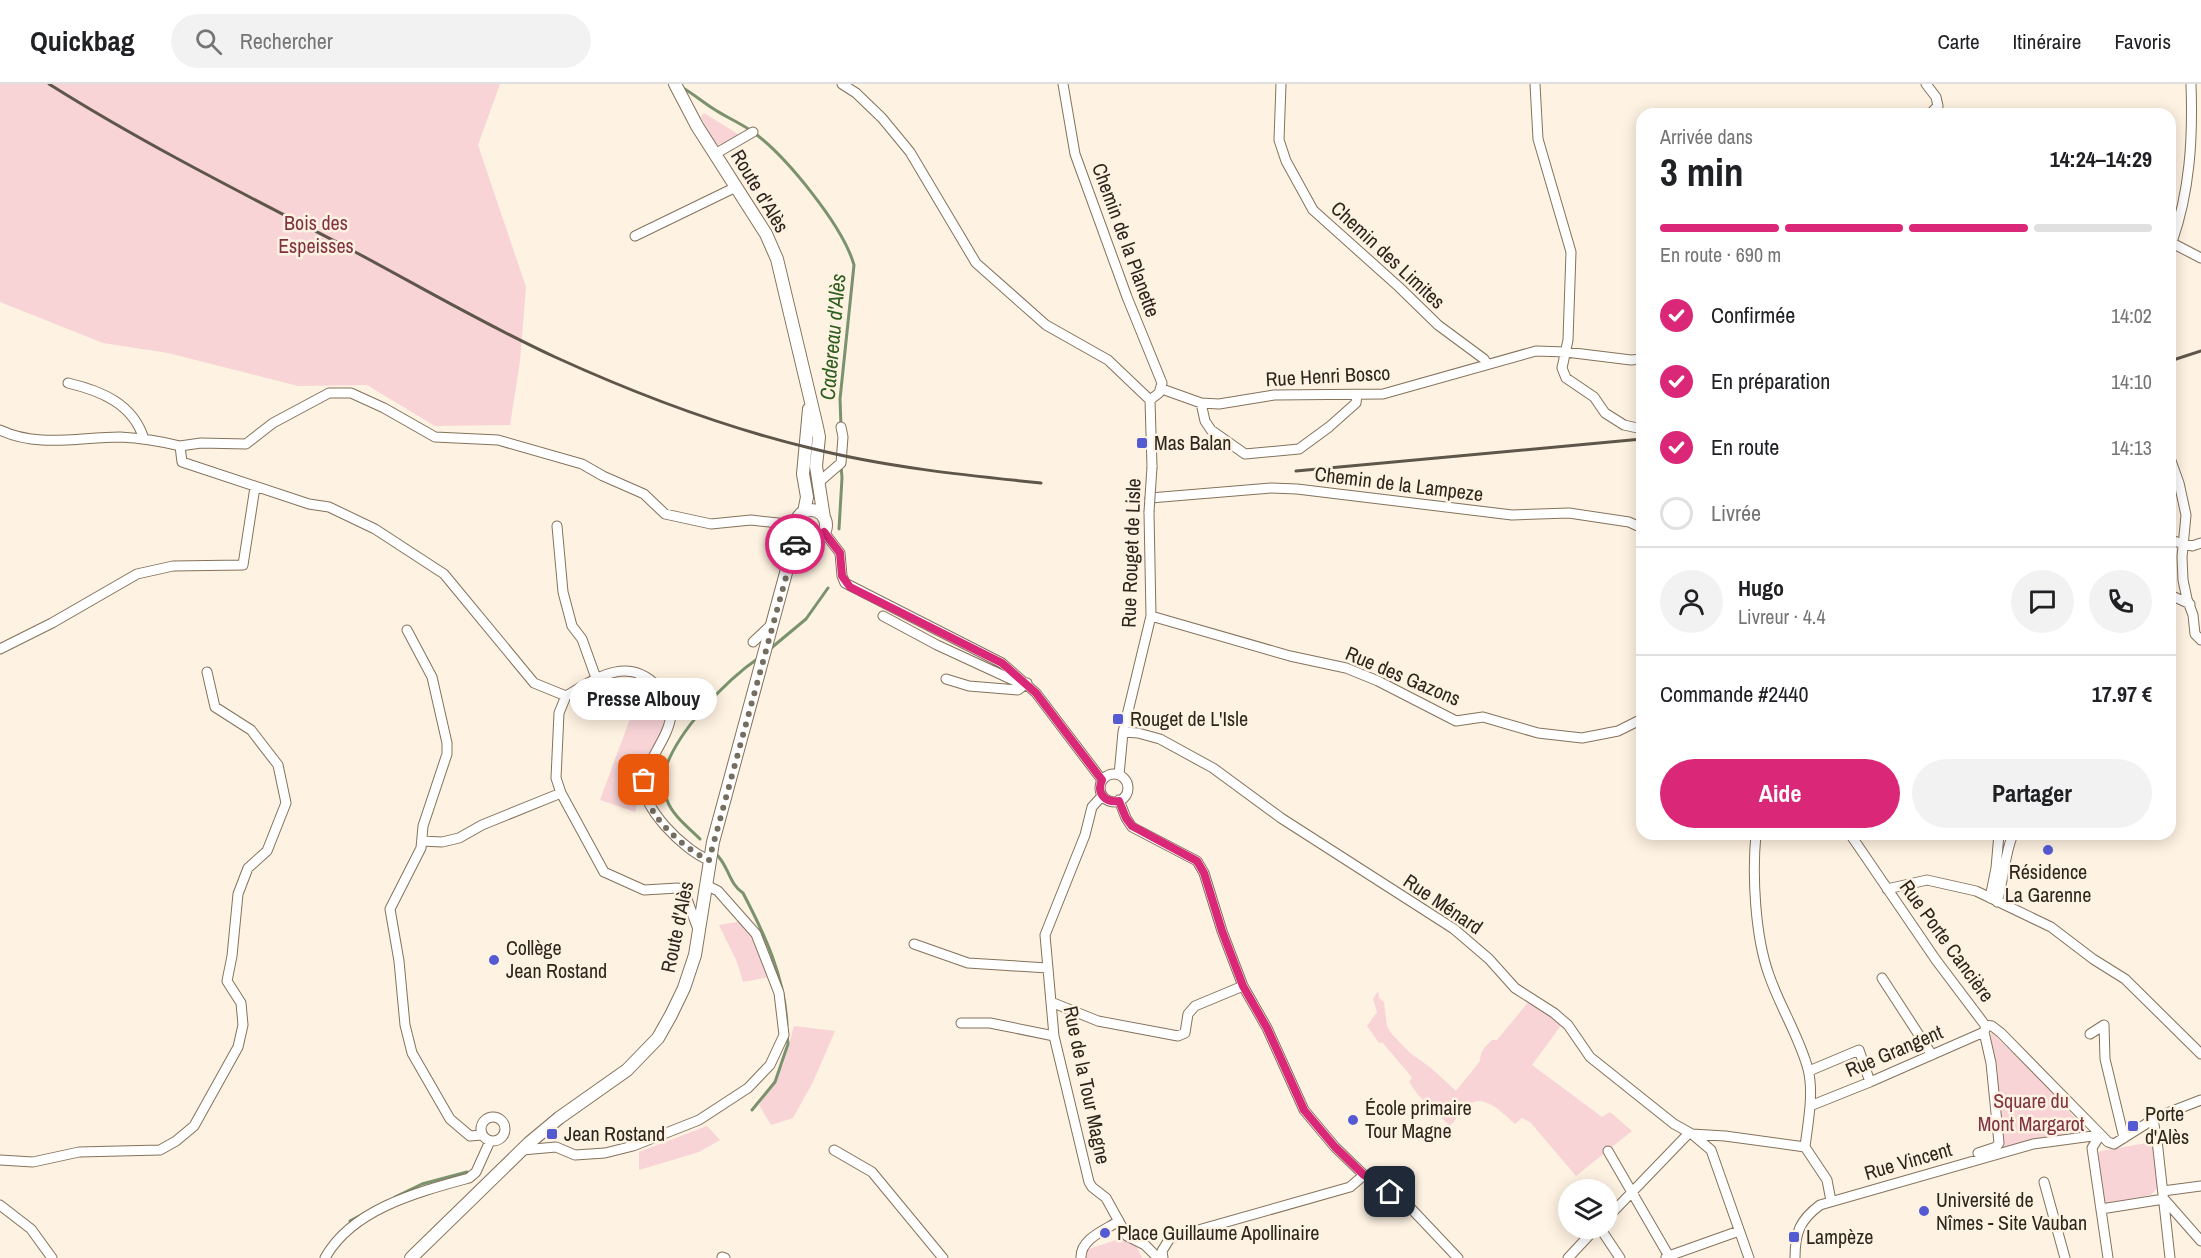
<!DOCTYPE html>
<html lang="fr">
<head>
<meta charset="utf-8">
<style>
	body { margin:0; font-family:"Archivo Narrow",sans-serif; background:#f2f2f2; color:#202124; height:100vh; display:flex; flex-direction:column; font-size:22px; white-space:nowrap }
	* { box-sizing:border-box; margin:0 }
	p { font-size:20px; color:#757577 }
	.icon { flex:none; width:33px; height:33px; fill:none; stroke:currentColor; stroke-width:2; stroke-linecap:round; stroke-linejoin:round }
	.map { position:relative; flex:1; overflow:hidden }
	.panel { position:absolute; left:1636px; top:24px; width:540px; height:732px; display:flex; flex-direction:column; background:#fff; border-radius:18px; box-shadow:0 3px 15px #0003 }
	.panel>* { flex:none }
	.tools { position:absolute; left:1558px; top:1095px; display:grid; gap:12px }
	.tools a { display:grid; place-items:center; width:60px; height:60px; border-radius:50%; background:#fff; box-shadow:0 3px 15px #0003; font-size:30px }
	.pin { position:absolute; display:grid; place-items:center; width:51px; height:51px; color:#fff; margin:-26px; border-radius:12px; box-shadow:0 3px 9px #0006 }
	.courier { position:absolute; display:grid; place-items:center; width:60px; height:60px; margin:-30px; border:4px solid #db2777; border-radius:50%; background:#fff; color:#222; box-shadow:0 2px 8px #0007 }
	.bubble { position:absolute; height:42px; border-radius:21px; background:#fff; box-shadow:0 3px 15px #0003; font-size:20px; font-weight:700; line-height:42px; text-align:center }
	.summary em { font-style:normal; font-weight:700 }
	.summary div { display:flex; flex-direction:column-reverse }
	.summary { display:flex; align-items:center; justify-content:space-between; height:102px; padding:0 24px }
	h1 { font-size:39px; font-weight:700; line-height:45px }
	.bar { display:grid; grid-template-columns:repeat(4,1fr); gap:9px 6px; align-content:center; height:72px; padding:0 24px }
	.bar i { height:8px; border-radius:4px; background:#e0e0e0 }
	.bar .current { background:#db2777 }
	.bar p { grid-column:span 4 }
	.line { display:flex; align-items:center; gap:15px; padding:0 24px; border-top:2px solid #e0e0e0 }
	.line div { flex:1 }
	.round { display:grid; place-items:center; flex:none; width:63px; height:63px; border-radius:32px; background:#f2f2f2 }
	ol { padding:0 24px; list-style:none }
	li { display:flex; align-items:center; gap:18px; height:66px }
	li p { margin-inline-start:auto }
	li .icon { padding:6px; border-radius:50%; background:#db2777; color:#fff; stroke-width:4 }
	li:last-child { color:#757577 }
	li i { width:33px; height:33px; border:3px solid #e0e0e0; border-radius:50% }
	.action { display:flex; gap:12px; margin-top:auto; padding:12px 24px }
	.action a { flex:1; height:69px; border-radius:36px; background:#db2777; color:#fff; font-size:24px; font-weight:700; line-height:69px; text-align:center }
	.action a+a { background:#f2f2f2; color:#202124 }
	header { display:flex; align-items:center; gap:36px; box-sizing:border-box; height:84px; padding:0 30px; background:#fff; border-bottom:2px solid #e0e0e0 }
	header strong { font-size:28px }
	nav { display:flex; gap:33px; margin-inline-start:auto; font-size:21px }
	.search { width:420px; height:54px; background:#f2f2f2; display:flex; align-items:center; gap:15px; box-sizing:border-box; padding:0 21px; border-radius:33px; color:#757577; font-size:22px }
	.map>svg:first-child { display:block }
	.green { fill:#f8d4d7 }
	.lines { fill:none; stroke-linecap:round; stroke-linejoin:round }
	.stream { stroke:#7a926d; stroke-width:3 }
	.minor-casing { stroke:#84725b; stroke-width:11 }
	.major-casing { stroke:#84725b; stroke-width:14 }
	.minor { stroke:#fff; stroke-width:9 }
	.major { stroke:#fff; stroke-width:12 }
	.rail { stroke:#5e564a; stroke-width:3 }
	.minor-bridge-casing { stroke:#84725b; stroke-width:11; stroke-linecap:butt }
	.minor-bridge { stroke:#fff; stroke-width:9 }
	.done { stroke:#766d61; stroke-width:6; stroke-dasharray:0 10.8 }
	.route { stroke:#db2777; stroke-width:8 }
	.poi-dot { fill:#545bd2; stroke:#fef2e2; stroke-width:2 }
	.labels { text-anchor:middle; stroke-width:5; stroke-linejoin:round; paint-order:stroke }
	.street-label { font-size:20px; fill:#2d261c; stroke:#fef2e2 }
	.park-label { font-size:20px; fill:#813241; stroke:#fef2e2 }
	.poi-label { font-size:20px; fill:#2d261c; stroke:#fef2e2; text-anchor:start }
	.water-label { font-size:21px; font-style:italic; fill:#2c5e1d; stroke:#fef2e2 }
</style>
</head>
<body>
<header>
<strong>Quickbag</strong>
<div class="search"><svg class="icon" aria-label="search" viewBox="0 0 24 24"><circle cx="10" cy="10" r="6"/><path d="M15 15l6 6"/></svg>Rechercher</div>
<nav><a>Carte</a><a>Itinéraire</a><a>Favoris</a></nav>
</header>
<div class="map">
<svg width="2201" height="1174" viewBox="0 0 2201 1174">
	<rect width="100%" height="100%" fill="#fef2e2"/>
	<path class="green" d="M 0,0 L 500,0 L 478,61 L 526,203 L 520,277 L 510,341 L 435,342 L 367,301 L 298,302 L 168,269 L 103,259 L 0,218 Z
		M 704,29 L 741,52 L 718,61 L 712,57 L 701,33 Z
		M 634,624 L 670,635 L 644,696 L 635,728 L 600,716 Z
		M 743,837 L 763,870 L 769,893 L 743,898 L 737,878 L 719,841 Z
		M 1378,907 L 1379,914 L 1384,918 L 1387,942 L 1391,949 L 1410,969 L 1431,984 L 1456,1007 L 1480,977 C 1480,967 1485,963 1492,956 L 1497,956 L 1530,916 L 1562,940 L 1532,981 L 1602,1033 L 1610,1028 L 1632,1047 L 1576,1092 L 1530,1038 L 1522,1034 L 1515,1040 C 1505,1031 1484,1009 1470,1020 C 1462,1026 1456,1035 1450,1042 L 1418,1011 L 1409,998 L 1412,994 L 1410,991 L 1382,958 L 1379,959 L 1367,942 L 1377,928 L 1373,915 Z
		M 794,942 L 835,947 L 813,998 L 793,1034 L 771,1041 L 759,1021 L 783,981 Z
		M 1992,949 L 2032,987 L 2088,1048 L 2003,1064 L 1997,981 L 1990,951 Z
		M 707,1042 L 720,1056 L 699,1068 L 639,1086 L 639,1068 Z
		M 2153,1058 L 2159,1102 L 2151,1111 L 2105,1119 L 2098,1069 L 2101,1067 Z
		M 1122,1154 L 1136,1161 L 1142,1174 L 1084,1174 L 1083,1167 Z"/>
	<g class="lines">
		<path class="stream" d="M 683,4 C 695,11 705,20 717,27 C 728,34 742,40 753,48 C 786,72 843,142 854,181 L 840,315 L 841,342
			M 839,445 L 842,394 L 841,381
			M 770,565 L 806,535 L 828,504
			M 700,755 C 689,744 672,731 667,716 C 664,710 662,695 664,689 C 675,649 726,596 760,573
			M 715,769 C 729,781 728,799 743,809 C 765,851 785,894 787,941
			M 752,1026 L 775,998 L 788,960 L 787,951
			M 395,1113 L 422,1100 L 467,1088
			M 350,1137 L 363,1130"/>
		<defs>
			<path id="minor" d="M 842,0 L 856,9 L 882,34 L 910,68 L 976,179 L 1046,241 L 1108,276 L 1150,316
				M 1063,0 L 1075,70 L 1127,213 L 1162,299 L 1159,309 L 1150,316
				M 1281,0 L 1279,56 L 1286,77 L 1313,126 L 1399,203 L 1438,241 L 1484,275 L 1487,280
				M 1535,0 L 1538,55 L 1571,168 L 1568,256 L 1562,284 L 1566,294 L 1594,313 L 1605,329 L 1624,341 L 1642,345
				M 1926,0 L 1936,13 L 1938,22 L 1930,30
				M 715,70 L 753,48
				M 635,152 L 736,103
				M 2170,158 L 2201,174
				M 2172,158 C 2190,107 2193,54 2191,0
				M 68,299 C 102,307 133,320 144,355
				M 1162,305 L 1201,319 L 1219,320 L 1274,311 L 1383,310 L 1536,267 L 1566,268 L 1631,276 L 1642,275
				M 1150,316 L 1152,383
				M 1201,319 L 1205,337 L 1211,346 L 1245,370 L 1299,365 L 1329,343 L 1356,319 L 1357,311
				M 0,346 C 38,364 79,353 120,353 C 140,354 160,357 180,362 L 182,378 L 309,420 L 329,423 L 375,445 L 444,490 L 534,599 L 566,612 L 559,629 L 556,694 L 561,709 L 604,788 L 644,806 L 678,804 L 684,807 L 699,848
				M 180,362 L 201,359 L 246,360 L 273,339 L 329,309 L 351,309 L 384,324 L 435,353 L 498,356 L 582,380 L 603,392 L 644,410 L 665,430 L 711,440 L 751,436 L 797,441
				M 2170,374 L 2179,399 L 2186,431 L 2182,473 L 2183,496 L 2187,515 L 2193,531 L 2195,550 L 2201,556
				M 819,398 L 841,379 L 843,353 L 841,343
				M 1150,414 L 1271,404 L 1297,405 L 1512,431 L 1569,429 L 1629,438 L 1642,444
				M 557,442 L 563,508 L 572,542 L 582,555 L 596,594
				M 824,448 L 840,469 L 842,492 L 845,499 L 1002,579 L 1036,609 L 1102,696
				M 2170,456 L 2192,462 L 2201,459
				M 2170,511 L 2190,520
				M 883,532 L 937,561 L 1015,597 L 1024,598
				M 1151,532 L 1290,572 L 1346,584 L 1378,597 L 1456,637 L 1483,633 L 1538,649 L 1582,654 L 1618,647 L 1642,635
				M 407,546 L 432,593 L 447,659 L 447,670 L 423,742 L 421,764 L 390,825 L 399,877 L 405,941 L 412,969 L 450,1035 L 470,1052 L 482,1051
				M 753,558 L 772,540
				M 0,565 L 52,539 L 137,490 L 173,482 L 243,481 L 255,403
				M 946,595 L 969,602 L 1018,606 L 1027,599
				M 566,612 C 595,595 627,571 657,602 C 664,610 671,620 671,630 C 670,651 649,674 644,694 C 638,722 685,767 709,776
				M 1123,648 L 1138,649 L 1160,655 L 1213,684 L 1281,734 L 1454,845 L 1489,875 L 1515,904 L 1554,929 L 1568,941 L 1590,973 L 1674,1040 L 1692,1050 L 1711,1066 L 1749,1174
				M1100 704a14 14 0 1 1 28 0a14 14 0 1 1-28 0Z
				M 1119,691 L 1123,648 L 1151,532 L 1149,428
				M 1102,712 L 1092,723 L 1085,751 L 1045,851 L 1054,952 L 1089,1098 L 1092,1103 L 1106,1114 L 1127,1152 L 1145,1161 L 1158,1174
				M 1119,716 L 1126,734 L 1132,743 L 1197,777 L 1204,789 L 1222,847 L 1243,902 L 1267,944 L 1304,1026 L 1335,1063 L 1364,1091 L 1404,1117 L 1458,1174
				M 1756,750 C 1752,791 1755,852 1769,891 C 1780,923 1799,952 1808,985 C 1814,1009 1808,1038 1805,1063 L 1827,1096 L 1831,1117
				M 1850,750 L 1936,876 L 1985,941 L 1992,942 L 2001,949 L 2108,1058 L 2114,1060 L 2157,1033 L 2201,1016
				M 422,757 L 442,758 L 459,754 L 482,741 L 561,709
				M 1887,805 L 1927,796 L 1976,807 L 2051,843 L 2093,875 L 2125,895 L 2201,970
				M 1990,814 L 1996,784 L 1999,750
				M 1997,818 C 2004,795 2004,772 2013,750
				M 914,860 L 968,879 L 1048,884
				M 1882,894 L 1932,971
				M 1051,918 L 1098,937 L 1178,952 L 1185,949 L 1188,930 L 1195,922 L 1243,902
				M 961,939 L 990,939 L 1054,952
				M 2090,950 L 2104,941 L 2105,975 L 2124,1054
				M 1809,987 L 1859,966 L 1870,998
				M 1810,1022 L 1870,998 L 1984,948 L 1985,945
				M481 1045a12 12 0 1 1 24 0a12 12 0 1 1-24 0Z
				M 2153,1036 L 2157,1056 L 2170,1174
				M 1692,1050 L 1725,1052 L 1805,1063
				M 2100,1051 L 2092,1064 L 2108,1174
				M 522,1066 L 556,1063 L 575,1071 L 605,1069 L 633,1062 L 699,1036 L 748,1004 L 770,981 L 784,951 L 779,909 L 756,850 L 718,807 L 706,801
				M 834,1066 L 872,1088 L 943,1174
				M 1608,1067 L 1670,1174
				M 1978,1069 L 1996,1063 L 1999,1059 L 1991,979 L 1984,948
				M 0,1076 L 33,1078 L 79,1068 L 160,1066 L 176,1057 L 194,1042 L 238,963 L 243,941 L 241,919 L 227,897 L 232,872 L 238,810 L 248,784 L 267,767 L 286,719 L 278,681 L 251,646 L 215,623 L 207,588
				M 2044,1098 L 2065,1174
				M 2163,1107 L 2201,1102
				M 2164,1115 L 2201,1157
				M 0,1121 L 31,1145 L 52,1174
				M 2101,1125 L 2164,1115
				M 1608,1133 L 1689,1049
				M 1600,1144 L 1620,1174
				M 722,1173 L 725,1174
				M 1666,1173 L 1739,1147
				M 325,1174 C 352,1125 418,1108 469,1094 L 476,1088 L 490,1057
				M 1081,1174 C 1080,1155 1105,1146 1119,1137
				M 1163,1174 L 1162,1167 L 1170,1154 L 1350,1103 L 1364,1091
				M 1568,1174 L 1596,1144
				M 1795,1174 C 1795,1148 1800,1136 1820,1121 L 2033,1060 L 2100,1051"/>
			<path id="major" d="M 675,0 L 697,42 L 766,150 L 777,175 L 817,343 L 819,353 L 816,382 L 824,434
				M796 441a15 15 0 1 1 30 0a15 15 0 1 1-30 0Z
				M 804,428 L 807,413 L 803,390 L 809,325
				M 411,1174 L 529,1059 L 559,1034 L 627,986 L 658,954 L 671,931 L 684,904 L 695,871 L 713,758 L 793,463 L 801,451"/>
		</defs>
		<use href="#minor" class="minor-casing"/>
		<use href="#major" class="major-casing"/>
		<use href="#minor" class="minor"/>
		<use href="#major" class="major"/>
		<path class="rail" d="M 49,0 C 144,60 244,110 344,162 C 414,199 483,240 555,273 C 636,310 723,343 810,364 C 885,383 963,391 1041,399
			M 2170,277 L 2201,267
			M 1296,387 L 1642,355"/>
		<defs>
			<path id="minor-bridge" d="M 1149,428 L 1152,383"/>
		</defs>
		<use href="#minor-bridge" class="minor-bridge-casing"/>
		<use href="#minor-bridge" class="minor-bridge"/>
	</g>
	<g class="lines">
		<path class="done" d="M 644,696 C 645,703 646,711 649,719 C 656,739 689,768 709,776 L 795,460"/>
		<path class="route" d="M 795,460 L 801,451 L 813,455 L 824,448 L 840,469 L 842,492 L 850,503 L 1002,579 L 1036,609 L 1102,696 C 1096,709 1105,719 1119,717 L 1126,734 L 1132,742 L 1197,777 L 1204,789 L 1222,847 L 1243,902 L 1267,944 L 1304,1026 L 1335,1063 L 1364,1091 L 1390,1108"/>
	</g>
	<g class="poi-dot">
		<rect x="1136" y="353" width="12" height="12" rx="3"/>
		<rect x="1112" y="629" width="12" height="12" rx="3"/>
		<circle cx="2048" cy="766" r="6"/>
		<circle cx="494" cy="876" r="6"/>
		<circle cx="1353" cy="1036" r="6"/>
		<rect x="2127" y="1036" width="12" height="12" rx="3"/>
		<rect x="546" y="1044" width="12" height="12" rx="3"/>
		<circle cx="1924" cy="1127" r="6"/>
		<circle cx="1105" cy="1149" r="6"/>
		<rect x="1788" y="1147" width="12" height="12" rx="3"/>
	</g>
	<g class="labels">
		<g class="street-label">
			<text transform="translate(760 107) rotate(59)" y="7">Route d'Alès</text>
			<text transform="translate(1126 156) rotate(70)" y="7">Chemin de la Planette</text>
			<text transform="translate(1388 171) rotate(43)" y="7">Chemin des Limites</text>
			<text transform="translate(1328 292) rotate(-3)" y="7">Rue Henri Bosco</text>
			<text transform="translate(1399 400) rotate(7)" y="7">Chemin de la Lampeze</text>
			<text transform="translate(1131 469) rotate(-88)" y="7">Rue Rouget de Lisle</text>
			<text transform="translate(1403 592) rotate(23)" y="7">Rue des Gazons</text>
			<text transform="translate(1443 820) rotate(34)" y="7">Rue Ménard</text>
			<text transform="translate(677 843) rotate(-78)" y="7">Route d'Alès</text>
			<text transform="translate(1947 857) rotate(54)" y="7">Rue Porte Cancière</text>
			<text transform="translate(1894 967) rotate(-23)" y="7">Rue Grangent</text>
			<text transform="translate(1087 1001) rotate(78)" y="7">Rue de la Tour Magne</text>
			<text transform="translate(1908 1077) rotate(-16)" y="7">Rue Vincent</text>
		</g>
		<g class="park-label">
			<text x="316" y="146">Bois des<tspan x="316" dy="23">Espeisses</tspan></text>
			<text x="2031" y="1024">Square du<tspan x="2031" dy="23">Mont Margarot</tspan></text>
		</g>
		<g class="poi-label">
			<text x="1154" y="366">Mas Balan</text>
			<text x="1130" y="642">Rouget de L'Isle</text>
			<text x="2048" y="795" text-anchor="middle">Résidence<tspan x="2048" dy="23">La Garenne</tspan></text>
			<text x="506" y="871">Collège<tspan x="506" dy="23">Jean Rostand</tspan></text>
			<text x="1365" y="1031">École primaire<tspan x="1365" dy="23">Tour Magne</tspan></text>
			<text x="2145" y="1037">Porte<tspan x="2145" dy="23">d'Alès</tspan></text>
			<text x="564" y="1057">Jean Rostand</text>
			<text x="1936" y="1123">Université de<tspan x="1936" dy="23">Nîmes - Site Vauban</tspan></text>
			<text x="1117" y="1156">Place Guillaume Apollinaire</text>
			<text x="1806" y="1160">Lampèze</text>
		</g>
		<g class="water-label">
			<text transform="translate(833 253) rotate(-85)" y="7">Cadereau d'Alès</text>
		</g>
	</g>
</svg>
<div class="tools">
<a><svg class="icon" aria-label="layers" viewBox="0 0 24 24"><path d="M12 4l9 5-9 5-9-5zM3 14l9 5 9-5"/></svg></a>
</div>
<div class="pin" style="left:644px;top:696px;background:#ea580c"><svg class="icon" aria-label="bag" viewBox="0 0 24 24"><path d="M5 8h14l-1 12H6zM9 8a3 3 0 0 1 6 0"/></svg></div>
<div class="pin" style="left:1390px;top:1108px;background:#1f2937"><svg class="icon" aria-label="home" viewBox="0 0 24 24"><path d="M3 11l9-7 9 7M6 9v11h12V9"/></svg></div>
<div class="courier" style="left:795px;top:460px"><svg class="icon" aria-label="car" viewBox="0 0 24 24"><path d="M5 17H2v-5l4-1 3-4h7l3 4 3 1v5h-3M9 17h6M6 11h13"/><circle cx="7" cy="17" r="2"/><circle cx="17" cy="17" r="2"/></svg></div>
<div class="bubble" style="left:570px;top:594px;width:147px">Presse Albouy</div>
<section class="panel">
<div class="summary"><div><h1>3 min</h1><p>Arrivée dans</p></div><em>14:24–14:29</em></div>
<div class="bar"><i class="current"></i><i class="current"></i><i class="current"></i><i></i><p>En route · 690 m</p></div>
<ol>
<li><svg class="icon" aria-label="check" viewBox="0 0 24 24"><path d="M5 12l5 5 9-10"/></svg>Confirmée<p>14:02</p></li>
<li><svg class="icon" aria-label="check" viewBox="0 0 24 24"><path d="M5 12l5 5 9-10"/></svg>En préparation<p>14:10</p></li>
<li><svg class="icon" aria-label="check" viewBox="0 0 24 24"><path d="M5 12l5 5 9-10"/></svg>En route<p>14:13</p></li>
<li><i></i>Livrée</li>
</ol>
<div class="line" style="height:108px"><a class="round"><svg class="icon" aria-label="person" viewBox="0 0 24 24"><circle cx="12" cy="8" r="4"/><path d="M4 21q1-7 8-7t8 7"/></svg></a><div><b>Hugo</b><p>Livreur · 4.4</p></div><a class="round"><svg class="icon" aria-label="chat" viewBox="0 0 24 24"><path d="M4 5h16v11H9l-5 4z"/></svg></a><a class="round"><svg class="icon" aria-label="phone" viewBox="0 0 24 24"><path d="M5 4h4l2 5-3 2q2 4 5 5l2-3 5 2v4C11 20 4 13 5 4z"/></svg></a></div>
<div class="line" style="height:78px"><div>Commande #2440</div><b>17.97 €</b></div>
<div class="action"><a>Aide</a><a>Partager</a></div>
</section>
</div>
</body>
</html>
